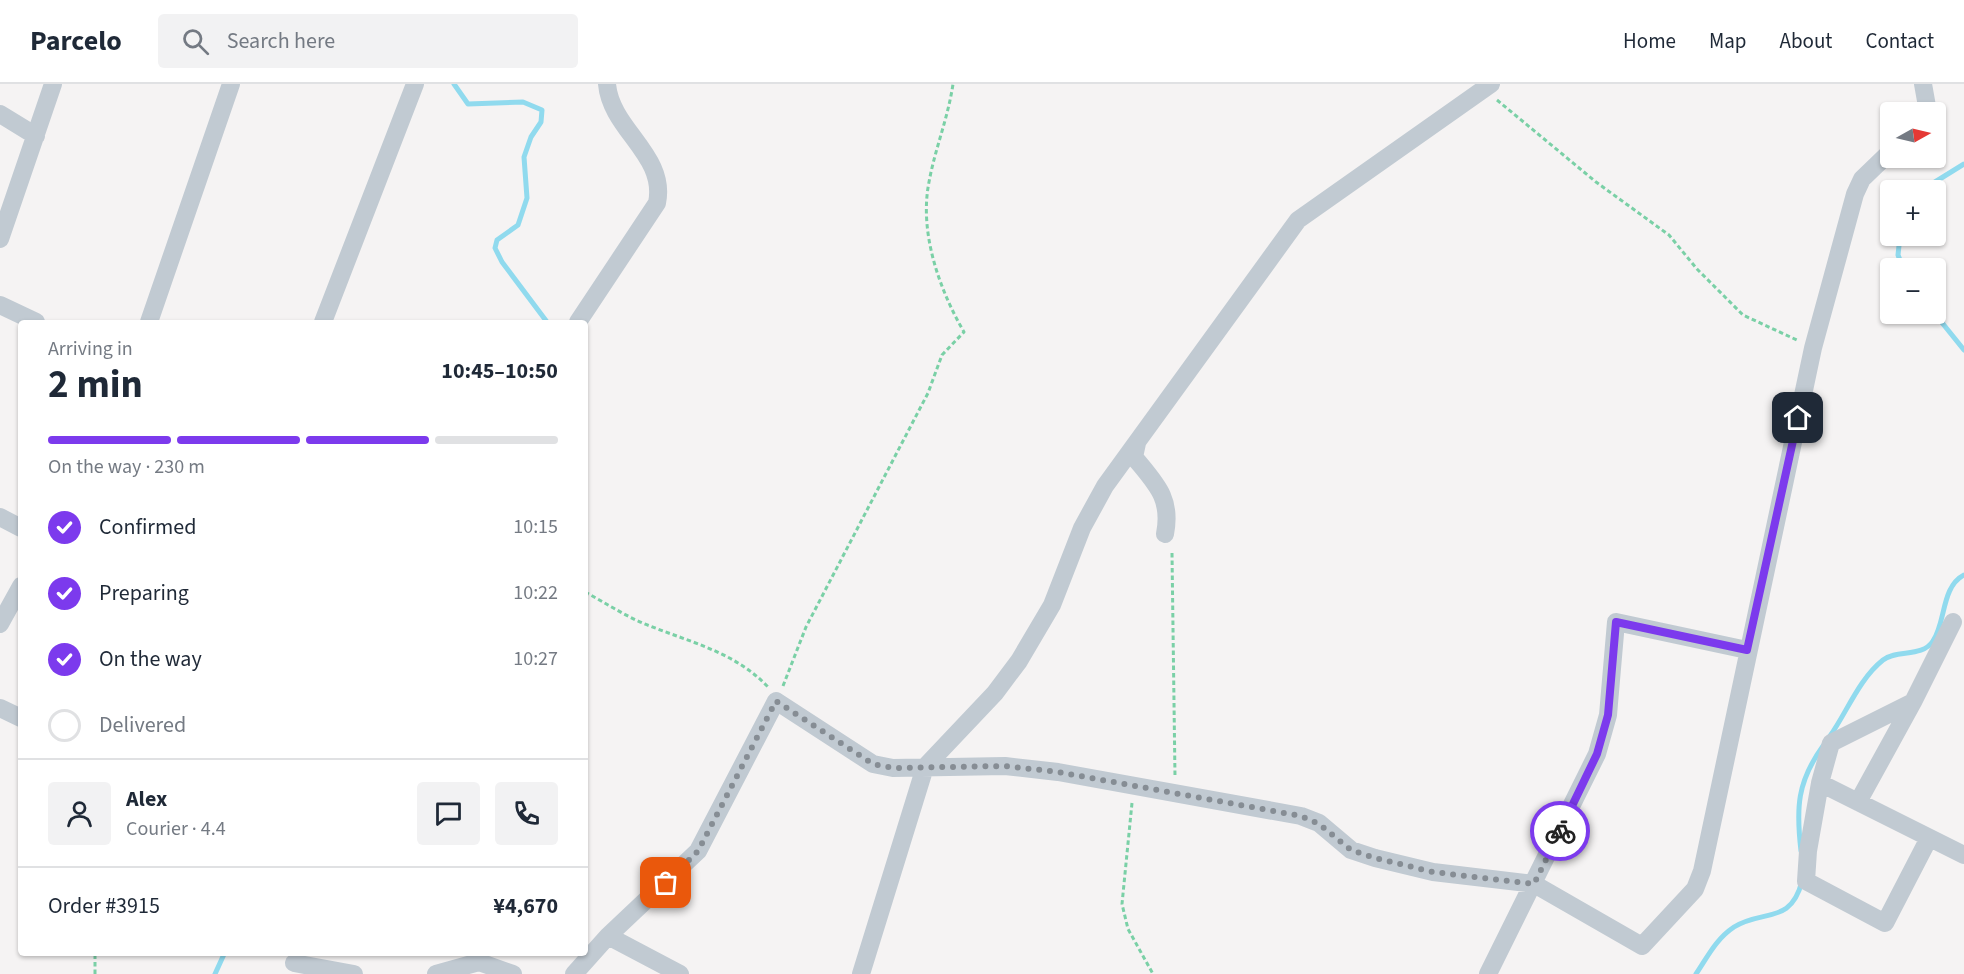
<!DOCTYPE html>
<html lang="en">
<head>
<meta charset="utf-8">
<style>
	body { margin:0; font-family:"Source Sans 3",sans-serif; background:#f2f2f3; color:#1f2937; height:100vh; display:flex; flex-direction:column; font-size:22px; white-space:nowrap }
	* { box-sizing:border-box; margin:0 }
	p { font-size:20px; color:#747a83 }
	.icon { flex:none; width:33px; height:33px; fill:none; stroke:currentColor; stroke-width:2; stroke-linecap:round; stroke-linejoin:round }
	.map { position:relative; flex:1; overflow:hidden }
	.panel { position:absolute; left:18px; top:236px; width:570px; height:636px; display:flex; flex-direction:column; background:#fff; border-radius:6px; box-shadow:0 2px 4px #0004 }
	.panel>* { flex:none }
	.needle { width:39px; rotate:82deg }
	.controls { position:absolute; left:1880px; top:18px; display:grid; gap:12px }
	.controls a { display:grid; place-items:center; width:66px; height:66px; border-radius:6px; background:#fff; box-shadow:0 2px 4px #0004; font-size:30px }
	.pin { position:absolute; display:grid; place-items:center; width:51px; height:51px; color:#fff; margin:-26px; border-radius:12px; box-shadow:0 3px 9px #0006 }
	.courier { position:absolute; display:grid; place-items:center; width:60px; height:60px; margin:-30px; border:4px solid #7c3aed; border-radius:50%; background:#fff; color:#222; box-shadow:0 2px 8px #0007 }
	.head em { font-style:normal; font-weight:700 }
	.head div { display:flex; flex-direction:column-reverse }
	.head { display:flex; align-items:center; justify-content:space-between; height:102px; padding:0 30px }
	h1 { font-size:39px; font-weight:700; line-height:45px }
	.bar { display:grid; grid-template-columns:repeat(4,1fr); gap:9px 6px; align-content:center; height:72px; padding:0 30px }
	.bar i { height:8px; border-radius:4px; background:#e0e1e3 }
	.bar .on { background:#7c3aed }
	.bar p { grid-column:span 4 }
	.line { display:flex; align-items:center; gap:15px; padding:0 30px; border-top:2px solid #e0e1e3 }
	.line div { flex:1 }
	.round { display:grid; place-items:center; flex:none; width:63px; height:63px; border-radius:6px; background:#f2f2f3 }
	ol { padding:0 30px; list-style:none }
	li { display:flex; align-items:center; gap:18px; height:66px }
	li p { margin-inline-start:auto }
	li .icon { padding:6px; border-radius:50%; background:#7c3aed; color:#fff; stroke-width:4 }
	li:last-child { color:#747a83 }
	li i { width:33px; height:33px; border:3px solid #e0e1e3; border-radius:50% }
	header { display:flex; align-items:center; gap:36px; box-sizing:border-box; height:84px; padding:0 30px; background:#fff; border-bottom:2px solid #e0e1e3 }
	header strong { font-size:28px }
	nav { display:flex; gap:33px; margin-inline-start:auto; font-size:21px }
	.search { width:420px; height:54px; background:#f2f2f3; display:flex; align-items:center; gap:15px; box-sizing:border-box; padding:0 21px; border-radius:6px; color:#747a83; font-size:22px }
	.map>svg:first-child { display:block }
	.lines { fill:none; stroke-linecap:round; stroke-linejoin:round }
	.stream { stroke:#90daee; stroke-width:5 }
	.path { stroke:#7ad0a6; stroke-width:3; stroke-dasharray:4.5 3; stroke-linecap:butt }
	.minor { stroke:#c1cad2; stroke-width:18 }
	.done { stroke:#868d94; stroke-width:6; stroke-dasharray:0 10.8 }
	.route { stroke:#7c3aed; stroke-width:8 }
</style>
</head>
<body>
<header>
<strong>Parcelo</strong>
<div class="search"><svg class="icon" aria-label="search" viewBox="0 0 24 24"><circle cx="10" cy="10" r="6"/><path d="M15 15l6 6"/></svg>Search here</div>
<nav><a>Home</a><a>Map</a><a>About</a><a>Contact</a></nav>
</header>
<div class="map">
<svg width="1964" height="890" viewBox="0 0 1964 890">
	<rect width="100%" height="100%" fill="#f5f3f3"/>
	<g class="lines">
		<path class="stream" d="M 454,0 L 468,20 L 523,18 L 542,26 L 541,38 L 531,53 L 524,73 L 527,114 L 518,141 L 497,156 L 495,164 L 502,178 L 547,238
			M 1922,106 L 1964,80
			M 1900,152 L 1898,171 L 1903,184
			M 1935,230 L 1964,266
			M 1830,652 C 1847,628 1859,595 1883,576 C 1897,565 1922,574 1933,557 C 1946,538 1941,503 1964,491
			M 1801,767 C 1796,724 1797,698 1823,662
			M 215,890 L 225,868
			M 1696,890 C 1708,872 1716,855 1734,843 C 1763,825 1791,841 1802,797"/>
		<path class="path" d="M 1497,16 L 1596,98 L 1669,151 L 1697,185 L 1743,231 L 1799,257
			M 1172,469 L 1175,693
			M 585,508 C 606,519 628,534 650,542 C 693,559 736,569 768,603
			M 783,602 L 806,543 L 928,309 L 942,271 L 964,248 C 939,205 919,148 929,98 C 935,65 948,34 953,0
			M 1132,719 L 1122,820 L 1128,845 L 1153,890
			M 95,890 L 95,868"/>
		<path class="minor" d="M 1923,0 L 1928,28
			M 0,30 L 36,52
			M 0,155 L 53,0
			M 0,221 L 36,238
			M 149,238 L 231,0
			M 323,238 L 415,0
			M 578,238 L 657,119 C 667,71 611,46 607,0
			M 1137,359 L 1134,373 C 1156,400 1172,414 1165,450
			M 0,433 L 21,444
			M 1953,538 L 1913,618 L 1831,659 L 1820,699 L 1964,771
			M 0,540 L 21,502
			M 0,624 L 21,634
			M 1820,699 L 1808,767 L 1806,797 L 1885,839 L 1929,754
			M 1858,718 L 1913,618
			M 608,852 L 680,890
			M 294,879 L 354,890
			M 436,890 L 479,878 L 513,890
			M 574,890 L 608,852 L 698,767 L 776,617 L 873,680 L 893,684 L 1005,682 L 1058,688 L 1301,732 L 1319,739 L 1351,766 L 1375,774 L 1433,788 L 1534,800 L 1642,862 L 1695,805 L 1702,787 L 1813,264 L 1855,110 L 1862,95 L 1890,68
			M 861,890 L 925,683 L 995,609 L 1019,577 L 1052,521 L 1082,444 L 1105,402 L 1298,136 L 1491,0
			M 1488,890 L 1597,670 L 1608,631 L 1616,538 L 1747,566"/>
	</g>
	<g class="lines">
		<path class="done" d="M 666,799 L 698,767 L 776,617 L 873,680 L 893,684 L 1005,682 L 1058,688 L 1301,732 L 1319,740 L 1351,766 L 1375,774 L 1433,788 L 1534,800 L 1560,747"/>
		<path class="route" d="M 1560,747 L 1597,670 L 1608,631 L 1616,538 L 1747,566 L 1798,334"/>
	</g>
</svg>
<div class="controls">
<a><svg class="needle" viewBox="-14 -14 28 28"><path d="M0-13l5 13h-10z" fill="#e53935"/><path d="M0 13l5-13h-10z" fill="#747a83"/></svg></a>
<a>+</a>
<a>−</a>
</div>
<div class="pin" style="left:666px;top:799px;background:#ea580c"><svg class="icon" aria-label="bag" viewBox="0 0 24 24"><path d="M5 8h14l-1 12H6zM9 8a3 3 0 0 1 6 0"/></svg></div>
<div class="pin" style="left:1798px;top:334px;background:#1f2937"><svg class="icon" aria-label="home" viewBox="0 0 24 24"><path d="M3 11l9-7 9 7M6 9v11h12V9"/></svg></div>
<div class="courier" style="left:1560px;top:747px"><svg class="icon" aria-label="bike" viewBox="0 0 24 24"><circle cx="6" cy="16" r="4"/><circle cx="18" cy="16" r="4"/><path d="M6 16l4-8h5l3 8M10 8l3 8H6M13 5h3"/></svg></div>
<section class="panel">
<div class="head"><div><h1>2 min</h1><p>Arriving in</p></div><em>10:45–10:50</em></div>
<div class="bar"><i class="on"></i><i class="on"></i><i class="on"></i><i></i><p>On the way · 230 m</p></div>
<ol>
<li><svg class="icon" aria-label="check" viewBox="0 0 24 24"><path d="M5 12l5 5 9-10"/></svg>Confirmed<p>10:15</p></li>
<li><svg class="icon" aria-label="check" viewBox="0 0 24 24"><path d="M5 12l5 5 9-10"/></svg>Preparing<p>10:22</p></li>
<li><svg class="icon" aria-label="check" viewBox="0 0 24 24"><path d="M5 12l5 5 9-10"/></svg>On the way<p>10:27</p></li>
<li><i></i>Delivered</li>
</ol>
<div class="line" style="height:108px"><a class="round"><svg class="icon" aria-label="person" viewBox="0 0 24 24"><circle cx="12" cy="8" r="4"/><path d="M4 21q1-7 8-7t8 7"/></svg></a><div><b>Alex</b><p>Courier · 4.4</p></div><a class="round"><svg class="icon" aria-label="chat" viewBox="0 0 24 24"><path d="M4 5h16v11H9l-5 4z"/></svg></a><a class="round"><svg class="icon" aria-label="phone" viewBox="0 0 24 24"><path d="M5 4h4l2 5-3 2q2 4 5 5l2-3 5 2v4C11 20 4 13 5 4z"/></svg></a></div>
<div class="line" style="height:78px"><div>Order #3915</div><b>¥4,670</b></div>
</section>
</div>
</body>
</html>
